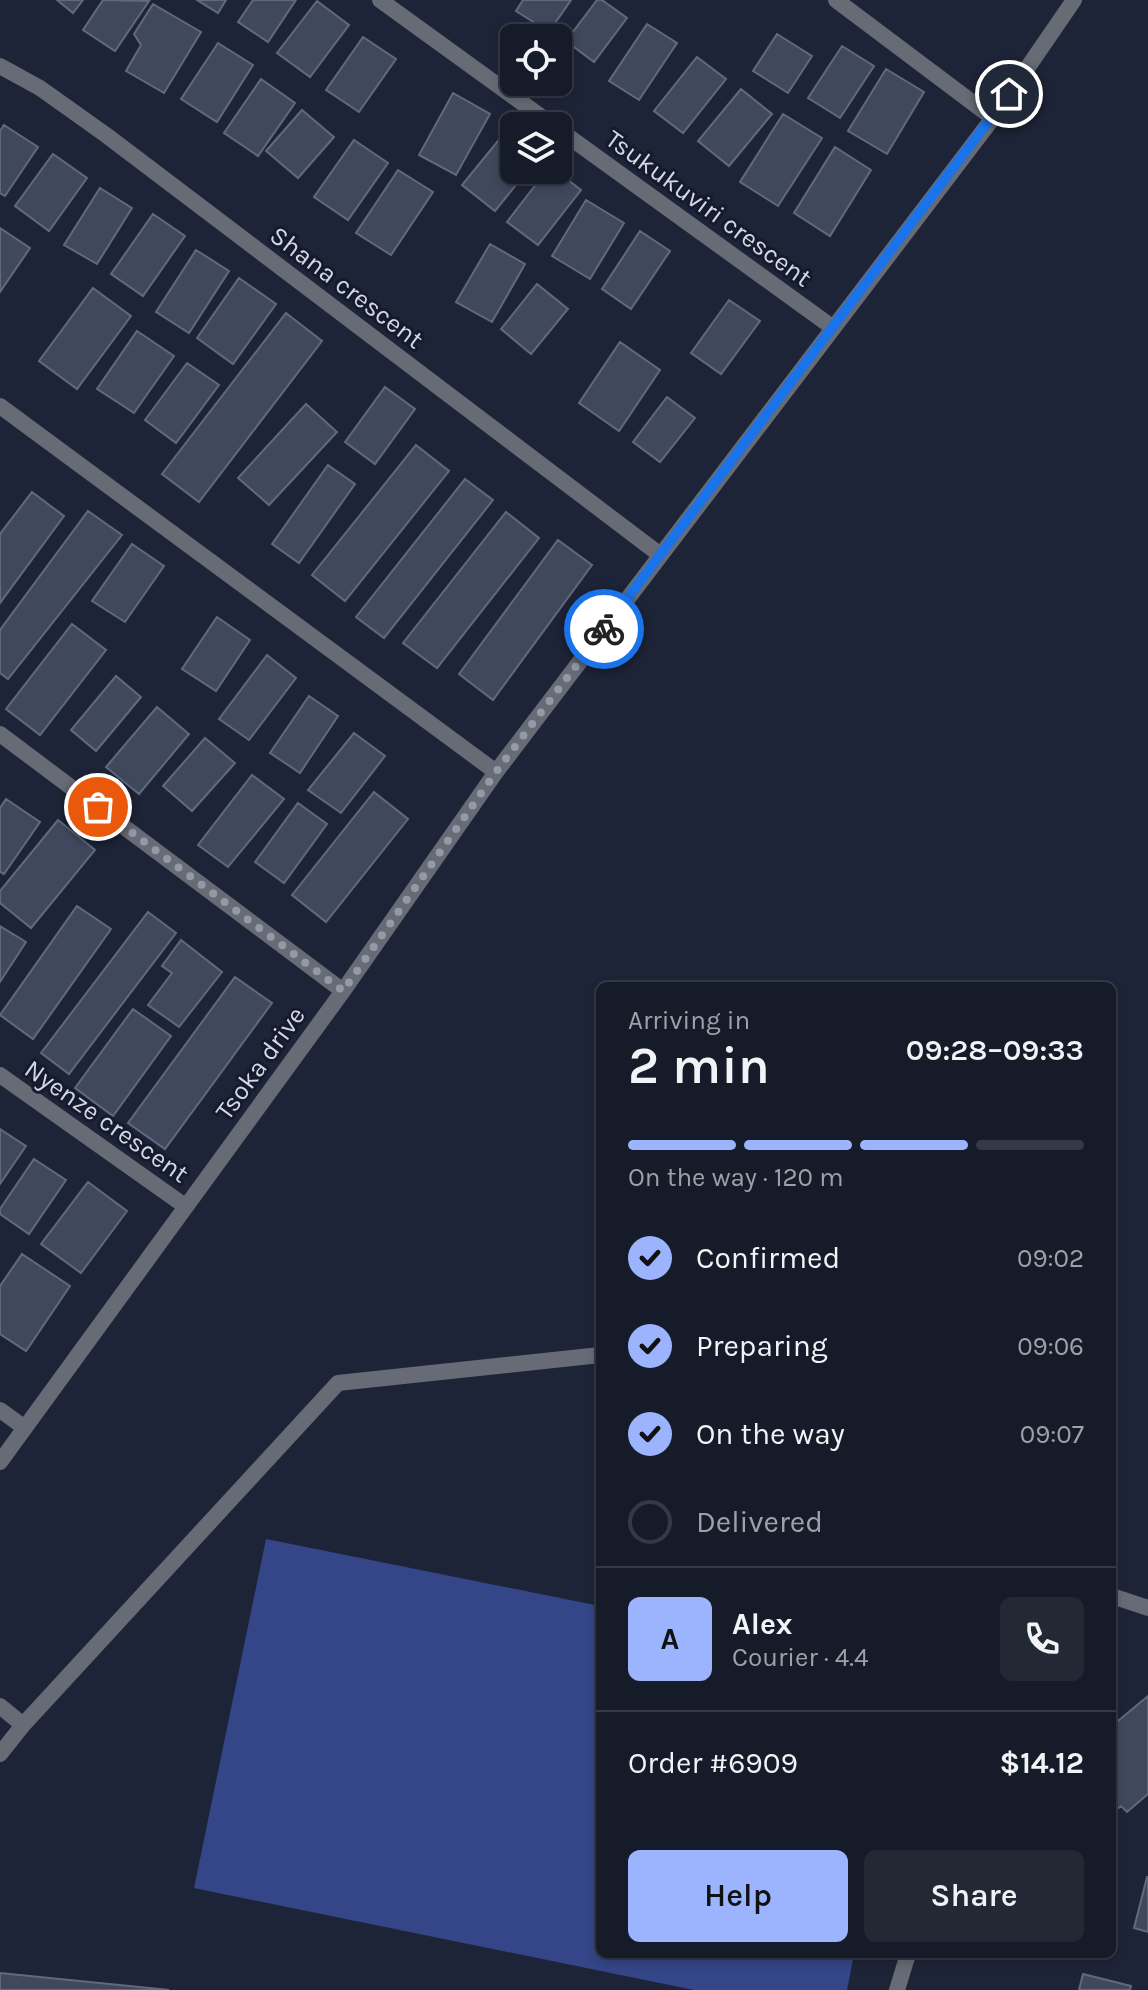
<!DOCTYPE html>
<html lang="en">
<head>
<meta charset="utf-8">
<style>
	body { margin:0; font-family:Karla,sans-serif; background:#232835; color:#f1f3f6; height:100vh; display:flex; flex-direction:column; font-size:30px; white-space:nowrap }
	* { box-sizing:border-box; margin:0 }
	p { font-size:26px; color:#9ea1a8 }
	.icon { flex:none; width:44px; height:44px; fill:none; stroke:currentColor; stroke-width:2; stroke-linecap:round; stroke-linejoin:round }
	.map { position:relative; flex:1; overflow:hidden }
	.panel { position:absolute; left:596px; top:982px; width:520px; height:976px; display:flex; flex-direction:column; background:#161b29; border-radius:12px; box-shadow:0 4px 12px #0003,0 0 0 2px #353946 }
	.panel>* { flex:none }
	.controls { position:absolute; left:500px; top:24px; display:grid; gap:16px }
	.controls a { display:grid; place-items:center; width:72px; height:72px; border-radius:12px; background:#161b29; box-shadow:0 4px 12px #0003,0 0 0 2px #353946; font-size:40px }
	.pin { position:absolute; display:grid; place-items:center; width:68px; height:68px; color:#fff; margin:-34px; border:4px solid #fff; border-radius:50%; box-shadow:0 2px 8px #0007 }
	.courier { position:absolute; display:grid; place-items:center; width:80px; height:80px; margin:-40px; border:6px solid #1a73e8; border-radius:50%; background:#fff; color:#222; box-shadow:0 2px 10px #0007 }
	.overview em { font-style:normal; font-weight:600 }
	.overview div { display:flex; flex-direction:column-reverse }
	.overview { display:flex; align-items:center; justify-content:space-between; height:136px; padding:0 32px }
	h1 { font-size:52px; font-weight:600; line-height:60px }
	.bar { display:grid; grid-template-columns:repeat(4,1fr); gap:12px 8px; align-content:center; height:96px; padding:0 32px }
	.bar i { height:10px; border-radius:6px; background:#353946 }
	.bar .selected { background:#9cb4fd }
	.bar p { grid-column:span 4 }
	.line { display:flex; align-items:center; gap:20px; padding:0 32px; border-top:2px solid #353946 }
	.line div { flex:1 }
	.round { display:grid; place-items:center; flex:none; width:84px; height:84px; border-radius:12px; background:#232835 }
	ol { padding:0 32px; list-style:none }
	li { display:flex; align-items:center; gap:24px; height:88px }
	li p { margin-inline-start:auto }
	li .icon { padding:8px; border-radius:50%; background:#9cb4fd; color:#111; stroke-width:4 }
	li:last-child { color:#9ea1a8 }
	li i { width:44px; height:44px; border:4px solid #353946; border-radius:50% }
	.action { display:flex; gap:16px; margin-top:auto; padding:16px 32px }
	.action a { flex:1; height:92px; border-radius:12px; background:#9cb4fd; color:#111; font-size:32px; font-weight:600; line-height:92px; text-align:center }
	.action a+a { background:#232835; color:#f1f3f6 }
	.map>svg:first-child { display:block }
	.green { fill:#344687 }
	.building { fill:#40485d; stroke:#61697f; stroke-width:2 }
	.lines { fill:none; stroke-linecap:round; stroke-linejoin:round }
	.lane { stroke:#676b75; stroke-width:16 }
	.street { stroke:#676b75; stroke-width:16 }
	.done { stroke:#9499a8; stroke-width:8; stroke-dasharray:0 14.4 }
	.route { stroke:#1a73e8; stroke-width:10 }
	.labels { text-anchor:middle; stroke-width:6; stroke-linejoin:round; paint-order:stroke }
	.street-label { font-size:26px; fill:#d4d8e5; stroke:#151b2d }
</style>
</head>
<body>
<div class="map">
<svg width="1148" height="1990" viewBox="0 0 1148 1990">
	<rect width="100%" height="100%" fill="#1e2437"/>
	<path class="green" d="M 266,1539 L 600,1606 L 600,1954 L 854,1954 L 847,1990 L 694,1990 L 194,1888 Z"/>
	<path class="building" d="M 57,0 L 83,0 L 73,13 Z
		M 103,0 L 149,1 L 115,51 L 83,30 Z
		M 197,0 L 226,0 L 218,13 Z
		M 253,0 L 296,0 L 268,42 L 238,22 Z
		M 523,0 L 571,0 L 549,32 L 516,11 Z
		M 597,0 L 602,0 L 627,18 L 594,62 L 566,41 Z
		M 317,1 L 349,25 L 310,77 L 277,53 Z
		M 153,4 L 201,32 L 164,93 L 126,71 L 141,45 L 134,34 Z
		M 647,24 L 677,43 L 639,100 L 609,81 Z
		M 777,34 L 812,56 L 788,93 L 753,71 Z
		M 363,37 L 396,59 L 359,112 L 326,90 Z
		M 218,43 L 253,65 L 217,122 L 181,99 Z
		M 842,46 L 874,66 L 840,118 L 808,98 Z
		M 697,57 L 726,79 L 683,133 L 654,111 Z
		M 886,69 L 924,92 L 887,154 L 848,131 Z
		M 261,79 L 295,103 L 258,156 L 224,133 Z
		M 741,89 L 772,114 L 729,166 L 698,141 Z
		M 453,93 L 490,114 L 456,175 L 419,155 Z
		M 302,110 L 334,137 L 298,178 L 266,151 Z
		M 783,114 L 822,138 L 778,206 L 740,182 Z
		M 4,125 L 38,147 L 5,196 L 0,193 L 0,131 Z
		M 502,136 L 514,146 L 514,170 L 528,170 L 495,211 L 462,185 Z
		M 354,140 L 388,163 L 348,220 L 314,197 Z
		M 835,147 L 871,170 L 830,236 L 794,213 Z
		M 53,154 L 87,178 L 49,231 L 15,206 Z
		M 398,170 L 433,192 L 391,255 L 356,233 Z
		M 547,170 L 555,170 L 581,190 L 538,245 L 507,222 Z
		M 100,188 L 132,208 L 97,264 L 64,245 Z
		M 586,200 L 624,223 L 590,279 L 552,256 Z
		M 153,214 L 185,236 L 143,296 L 111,274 Z
		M 0,228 L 30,248 L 0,292 Z
		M 640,231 L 670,251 L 631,309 L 602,289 Z
		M 490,244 L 525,264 L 492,322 L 456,302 Z
		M 196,250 L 229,271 L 189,333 L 156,312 Z
		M 239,278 L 276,304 L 233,364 L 197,338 Z
		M 537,284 L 568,309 L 531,354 L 501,329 Z
		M 93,288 L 131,316 L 77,389 L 39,361 Z
		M 729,300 L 760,321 L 721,374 L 691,353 Z
		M 286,313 L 322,341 L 199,502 L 162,474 Z
		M 137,331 L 174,356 L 134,413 L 97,389 Z
		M 620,342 L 660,370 L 619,431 L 579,403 Z
		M 187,363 L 219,385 L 176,443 L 145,420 Z
		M 385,387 L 415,409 L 375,464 L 345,442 Z
		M 667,397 L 695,418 L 660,462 L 633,442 Z
		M 306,404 L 337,432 L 269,505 L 238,478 Z
		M 416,445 L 449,471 L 345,601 L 312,575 Z
		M 328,465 L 355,484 L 299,563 L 272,544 Z
		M 465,479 L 493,500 L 384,638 L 356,617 Z
		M 32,492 L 64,516 L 0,603 L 0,534 Z
		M 88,511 L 122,535 L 8,679 L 0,673 L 0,630 Z
		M 506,512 L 539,538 L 437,668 L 403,643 Z
		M 558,540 L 592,565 L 493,700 L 459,674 Z
		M 132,544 L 164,566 L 125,622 L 92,601 Z
		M 217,617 L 250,640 L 216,691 L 182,669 Z
		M 72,624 L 106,650 L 40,735 L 6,709 Z
		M 267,655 L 296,678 L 249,740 L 219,719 Z
		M 116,676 L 141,697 L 96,751 L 71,730 Z
		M 309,696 L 338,716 L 300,773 L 270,753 Z
		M 157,707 L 189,734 L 139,794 L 106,767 Z
		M 354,733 L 385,756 L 341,813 L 308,790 Z
		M 205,738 L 235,763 L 192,811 L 163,786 Z
		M 252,775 L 284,799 L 228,867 L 198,845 Z
		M 374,792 L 408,819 L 326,922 L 292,895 Z
		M 6,799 L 40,822 L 4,874 L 0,872 L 0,808 Z
		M 298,803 L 327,824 L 284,883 L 255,862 Z
		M 58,820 L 95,850 L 31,928 L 0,903 L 0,891 Z
		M 77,906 L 111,929 L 33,1039 L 0,1015 Z
		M 148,912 L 176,933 L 69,1074 L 41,1053 Z
		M 0,926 L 26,942 L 0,982 Z
		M 181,940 L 222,972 L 179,1027 L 148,1005 L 172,973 L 162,966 Z
		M 235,977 L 272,1003 L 165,1149 L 128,1123 Z
		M 133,1009 L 171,1036 L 113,1116 L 75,1088 Z
		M 0,1129 L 26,1146 L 0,1184 Z
		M 34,1159 L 66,1180 L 29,1234 L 0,1214 L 0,1209 Z
		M 88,1182 L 127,1211 L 81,1273 L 41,1244 Z
		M 22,1254 L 70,1286 L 26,1351 L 0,1334 L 0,1286 Z
		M 1148,1696 L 1148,1794 L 1127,1812 L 1121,1806 L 1112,1813 L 1112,1726 Z
		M 1147,1877 L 1148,1877 L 1148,1932 L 1134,1928 Z
		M 0,1973 L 169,1990 L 0,1990 Z
		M 1083,1974 L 1131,1986 L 1130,1990 L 1079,1990 Z"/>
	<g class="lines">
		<path class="lane" d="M 1112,1596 L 1148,1608
			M 0,1706 L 23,1725
			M 0,1754 L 23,1725 L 338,1383 L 600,1355
			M 897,1990 L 908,1954"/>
		<path class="street" d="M 380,0 L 554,126
			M 836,0 L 993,118
			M 0,66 L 40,88 L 106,135 L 659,554
			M 558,129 L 832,327
			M 0,406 L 496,772
			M 0,734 L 343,991
			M 0,1075 L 185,1206
			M 0,1410 L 25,1428
			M 0,1462 L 343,991 L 496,772 L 993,118 L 1074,0"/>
	</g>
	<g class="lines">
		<path class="done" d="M 98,807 L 343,991 L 496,772 L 604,629"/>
		<path class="route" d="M 604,629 L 1009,94"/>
	</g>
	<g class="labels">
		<g class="street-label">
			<text transform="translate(709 208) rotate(36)" y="9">Tsukukuviri crescent</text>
			<text transform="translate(347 287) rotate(37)" y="9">Shana crescent</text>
			<text transform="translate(260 1063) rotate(-54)" y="9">Tsoka drive</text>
			<text transform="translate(107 1121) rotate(35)" y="9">Nyenze crescent</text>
		</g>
	</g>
</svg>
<div class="controls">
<a><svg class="icon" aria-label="locate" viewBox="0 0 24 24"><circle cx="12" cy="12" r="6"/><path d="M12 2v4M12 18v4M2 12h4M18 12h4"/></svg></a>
<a><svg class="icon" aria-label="layers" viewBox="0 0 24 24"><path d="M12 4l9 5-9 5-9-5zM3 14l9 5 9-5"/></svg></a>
</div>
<div class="pin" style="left:98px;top:807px;background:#ea580c"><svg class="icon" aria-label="bag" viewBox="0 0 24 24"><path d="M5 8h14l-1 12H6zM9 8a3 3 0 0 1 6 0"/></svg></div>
<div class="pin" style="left:1009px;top:94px;background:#1f2937"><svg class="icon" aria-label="home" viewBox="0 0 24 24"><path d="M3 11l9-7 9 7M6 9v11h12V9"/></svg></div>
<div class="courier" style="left:604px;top:629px"><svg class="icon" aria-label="bike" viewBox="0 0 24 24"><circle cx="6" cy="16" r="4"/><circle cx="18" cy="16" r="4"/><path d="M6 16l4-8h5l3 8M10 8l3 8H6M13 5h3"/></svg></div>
<section class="panel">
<div class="overview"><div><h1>2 min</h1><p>Arriving in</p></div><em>09:28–09:33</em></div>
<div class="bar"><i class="selected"></i><i class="selected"></i><i class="selected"></i><i></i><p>On the way · 120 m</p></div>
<ol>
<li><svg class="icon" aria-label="check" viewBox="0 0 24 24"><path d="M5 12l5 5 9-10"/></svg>Confirmed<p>09:02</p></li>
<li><svg class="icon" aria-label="check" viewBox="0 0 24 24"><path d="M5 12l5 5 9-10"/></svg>Preparing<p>09:06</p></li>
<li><svg class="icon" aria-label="check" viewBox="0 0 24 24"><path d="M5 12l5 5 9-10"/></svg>On the way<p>09:07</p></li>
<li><i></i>Delivered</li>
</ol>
<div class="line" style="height:144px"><b class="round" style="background:#9cb4fd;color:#111">A</b><div><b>Alex</b><p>Courier · 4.4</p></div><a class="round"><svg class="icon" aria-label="phone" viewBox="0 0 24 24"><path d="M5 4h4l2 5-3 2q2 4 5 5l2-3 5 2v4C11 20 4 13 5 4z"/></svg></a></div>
<div class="line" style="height:104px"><div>Order #6909</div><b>$14.12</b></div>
<div class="action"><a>Help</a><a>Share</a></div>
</section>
</div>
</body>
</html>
